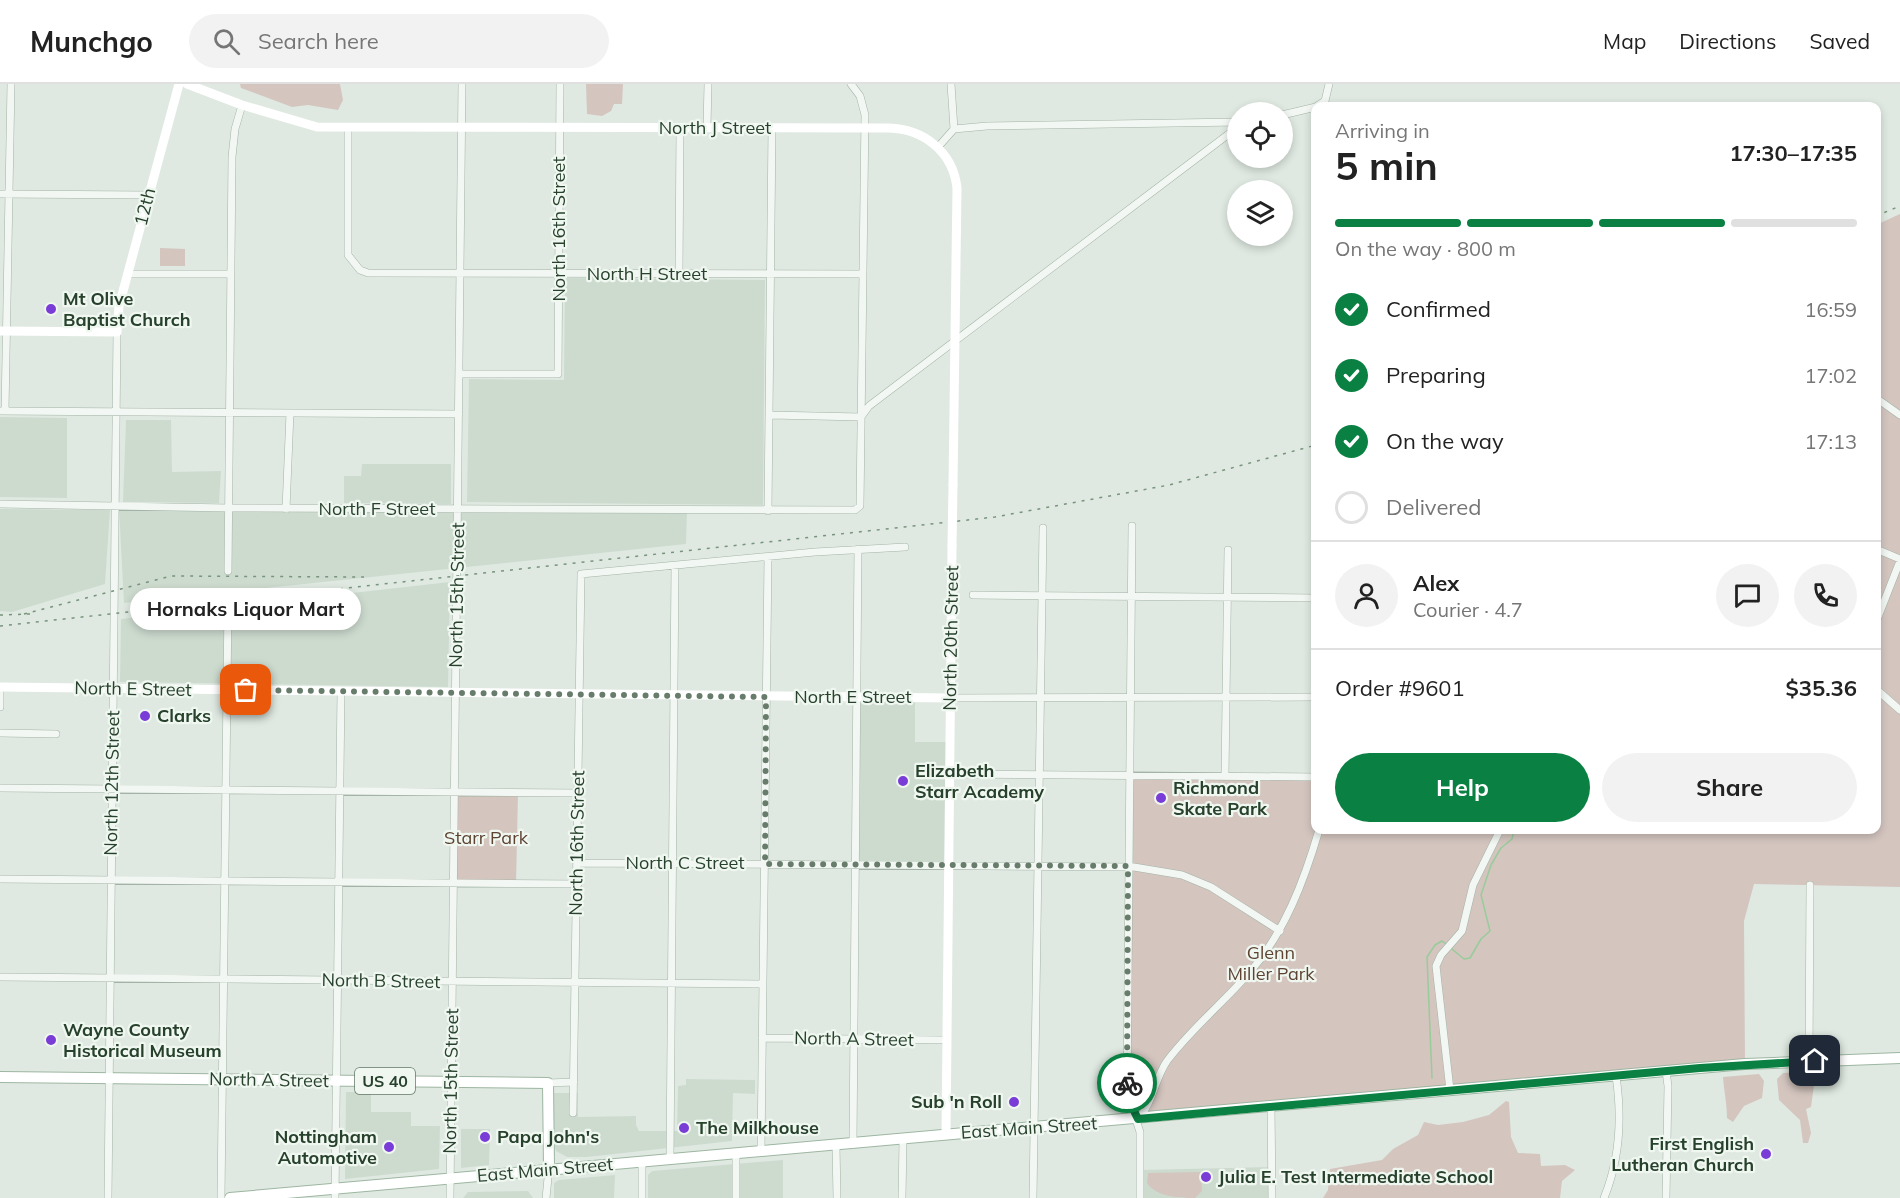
<!DOCTYPE html>
<html lang="en">
<head>
<meta charset="utf-8">
<style>
	body { margin:0; font-family:Mulish,sans-serif; background:#f2f2f2; color:#222; height:100vh; display:flex; flex-direction:column; font-size:22px; white-space:nowrap }
	* { box-sizing:border-box; margin:0 }
	p { font-size:20px; color:#767676 }
	.icon { flex:none; width:33px; height:33px; fill:none; stroke:currentColor; stroke-width:2; stroke-linecap:round; stroke-linejoin:round }
	.map { position:relative; flex:1; overflow:hidden }
	.panel { position:absolute; left:1311px; top:18px; width:570px; height:732px; display:flex; flex-direction:column; background:#fff; border-radius:12px; box-shadow:0 3px 9px #0003 }
	.panel>* { flex:none }
	.tools { position:absolute; left:1227px; top:18px; display:grid; gap:12px }
	.tools a { display:grid; place-items:center; width:66px; height:66px; border-radius:50%; background:#fff; box-shadow:0 3px 9px #0003; font-size:30px }
	.pin { position:absolute; display:grid; place-items:center; width:51px; height:51px; color:#fff; margin:-26px; border-radius:12px; box-shadow:0 3px 9px #0006 }
	.courier { position:absolute; display:grid; place-items:center; width:60px; height:60px; margin:-30px; border:4px solid #0b8043; border-radius:50%; background:#fff; color:#222; box-shadow:0 2px 8px #0007 }
	.bubble { position:absolute; height:42px; border-radius:21px; background:#fff; box-shadow:0 3px 9px #0003; font-size:20px; font-weight:700; line-height:42px; text-align:center }
	.headline em { font-style:normal; font-weight:700 }
	.headline div { display:flex; flex-direction:column-reverse }
	.headline { display:flex; align-items:center; justify-content:space-between; height:102px; padding:0 24px }
	h1 { font-size:39px; font-weight:700; line-height:45px }
	.bar { display:grid; grid-template-columns:repeat(4,1fr); gap:9px 6px; align-content:center; height:72px; padding:0 24px }
	.bar i { height:8px; border-radius:4px; background:#e0e0e0 }
	.bar .on { background:#0b8043 }
	.bar p { grid-column:span 4 }
	.line { display:flex; align-items:center; gap:15px; padding:0 24px; border-top:2px solid #e0e0e0 }
	.line div { flex:1 }
	.round { display:grid; place-items:center; flex:none; width:63px; height:63px; border-radius:32px; background:#f2f2f2 }
	ol { padding:0 24px; list-style:none }
	li { display:flex; align-items:center; gap:18px; height:66px }
	li p { margin-inline-start:auto }
	li .icon { padding:6px; border-radius:50%; background:#0b8043; color:#fff; stroke-width:4 }
	li:last-child { color:#767676 }
	li i { width:33px; height:33px; border:3px solid #e0e0e0; border-radius:50% }
	.button { display:flex; gap:12px; margin-top:auto; padding:12px 24px }
	.button a { flex:1; height:69px; border-radius:36px; background:#0b8043; color:#fff; font-size:24px; font-weight:700; line-height:69px; text-align:center }
	.button a+a { background:#f2f2f2; color:#222 }
	header { display:flex; align-items:center; gap:36px; box-sizing:border-box; height:84px; padding:0 30px; background:#fff; border-bottom:2px solid #e0e0e0 }
	header strong { font-size:28px }
	nav { display:flex; gap:33px; margin-inline-start:auto; font-size:21px }
	.search { width:420px; height:54px; background:#f2f2f2; display:flex; align-items:center; gap:15px; box-sizing:border-box; padding:0 21px; border-radius:33px; color:#767676; font-size:22px }
	.map>svg:first-child { display:block }
	.built { fill:#cddbcf }
	.green { fill:#d4c5bf }
	.lines { fill:none; stroke-linecap:round; stroke-linejoin:round }
	.stream { stroke:#98cc9b; stroke-width:1.5 }
	.street-casing { stroke:#a4b3a7; stroke-width:8 }
	.primary-casing { stroke:#9db6a1; stroke-width:12 }
	.street { stroke:#f2f7f3; stroke-width:7 }
	.secondary { stroke:#fff; stroke-width:9 }
	.primary { stroke:#fff; stroke-width:10 }
	.rail { stroke:#77947c; stroke-width:1.5; stroke-dasharray:3 6; stroke-linecap:butt }
	.secondary-bridge { stroke:#fff; stroke-width:9 }
	.done { stroke:#677c6b; stroke-width:6; stroke-dasharray:0 10.8 }
	.route { stroke:#0b8043; stroke-width:8 }
	.poi-dot { fill:#793cd6; stroke:#eff7f0; stroke-width:2 }
	.labels { text-anchor:middle; stroke-width:4.5; stroke-linejoin:round; paint-order:stroke }
	.shield { fill:#eff7f0; stroke:#637867; stroke-width:1.5 }
	.shield-label { font-size:16px; font-weight:bold; fill:#27412c }
	.street-label { font-size:18px; fill:#27412c; stroke:#eff7f0 }
	.poi-label { font-size:18px; font-weight:bold; fill:#27412c; stroke:#eff7f0; text-anchor:start }
	.park-label { font-size:18px; fill:#5e4333; stroke:#eff7f0 }
</style>
</head>
<body>
<header>
<strong>Munchgo</strong>
<div class="search"><svg class="icon" aria-label="search" viewBox="0 0 24 24"><circle cx="10" cy="10" r="6"/><path d="M15 15l6 6"/></svg>Search here</div>
<nav><a>Map</a><a>Directions</a><a>Saved</a></nav>
</header>
<div class="map">
<svg width="1900" height="1114" viewBox="0 0 1900 1114">
	<rect width="100%" height="100%" fill="#dfe9e1"/>
	<path class="built" d="M 565,194 L 765,196 L 763,421 L 467,418 L 469,295 L 564,296 Z
		M 0,333 L 67,334 L 67,414 L 0,413 Z
		M 126,336 L 171,336 L 172,388 L 221,387 L 219,419 L 123,418 Z
		M 362,380 L 451,380 L 451,420 L 344,419 L 344,392 L 361,392 Z
		M 0,425 L 110,426 L 105,500 L 12,528 L 0,527 Z
		M 119,425 L 687,427 L 686,460 L 124,519 Z
		M 450,498 L 448,603 L 120,598 L 121,535 Z
		M 857,613 L 915,614 L 915,658 L 950,658 L 948,781 L 855,781 Z
		M 686,995 L 755,996 L 755,1010 L 733,1009 L 732,1057 L 587,1073 L 567,1073 L 556,1067 L 554,1061 L 554,1009 L 578,1009 L 578,1033 L 636,1032 L 636,1041 L 639,1047 L 677,1047 L 678,1002 L 686,1001 Z
		M 346,1008 L 371,1008 L 371,1028 L 411,1028 L 411,1042 L 440,1042 L 439,1085 L 345,1095 Z
		M 461,1045 L 490,1045 L 489,1081 L 461,1084 Z
		M 783,1076 L 783,1114 L 648,1114 L 648,1091 L 652,1087 Z
		M 1272,1083 L 1272,1114 L 1140,1114 L 1140,1086 Z
		M 615,1091 L 614,1114 L 554,1114 L 554,1099 L 559,1096 Z
		M 528,1107 L 533,1114 L 463,1114 L 468,1108 Z"/>
	<path class="green" d="M 240,0 L 340,0 L 343,16 L 338,26 L 308,21 L 292,23 L 241,4 Z
		M 586,0 L 623,0 L 622,20 L 614,20 L 611,27 L 602,32 L 587,30 Z
		M 1900,130 L 1900,803 L 1754,800 L 1744,837 L 1745,980 L 1138,1035 L 1130,1019 L 1129,691 L 1315,693 L 1316,746 L 1876,746 L 1876,141 Z
		M 160,164 L 185,165 L 185,182 L 160,182 Z
		M 455,708 L 518,708 L 516,800 L 453,799 Z
		M 1811,988 L 1814,1001 L 1811,1023 L 1806,1025 L 1811,1049 L 1808,1059 L 1803,1059 L 1800,1036 L 1779,1016 L 1777,995 L 1783,989 Z
		M 1759,990 L 1764,997 L 1762,1014 L 1744,1022 L 1733,1038 L 1727,1034 C 1727,1019 1724,1008 1723,993 Z
		M 1506,1017 L 1509,1018 L 1511,1053 L 1518,1069 L 1540,1070 L 1541,1082 L 1565,1081 L 1575,1086 L 1562,1097 L 1560,1114 L 1323,1114 L 1328,1106 L 1330,1085 L 1382,1076 L 1393,1065 L 1418,1051 L 1424,1038 L 1438,1041 L 1463,1038 L 1489,1031 Z
		M 1201,1088 L 1202,1107 L 1195,1114 C 1180,1114 1156,1113 1147,1099 L 1148,1089 Z"/>
	<g class="lines">
		<path class="stream" d="M 1452,865 L 1464,875 L 1470,874 L 1481,855 L 1490,847 L 1481,811 L 1491,781 L 1501,764 L 1512,755 L 1514,746
			M 1432,994 L 1427,873 L 1435,861 L 1442,857 L 1446,860"/>
		<defs>
			<path id="street" d="M 951,0 L 954,45
				M 1317,22 L 1325,17 L 1329,0
				M 1282,31 L 1316,23
				M 348,43 L 348,171 L 360,186 L 368,189 L 863,190
				M 707,43 L 708,0
				M 938,63 L 954,45 L 987,42 L 1238,38
				M 0,110 L 148,111
				M 129,190 L 231,190
				M 679,190 L 680,44
				M 459,290 L 558,290 L 560,0
				M 1876,314 L 1900,331
				M 0,327 L 459,330
				M 5,327 L 11,0
				M 770,331 L 861,333 L 869,322 L 1238,43
				M 0,420 L 229,424 L 855,426 L 860,422 L 865,31 L 860,12 L 851,0
				M 286,425 L 290,329
				M 768,427 L 772,44
				M 1132,442 L 1127,1009 L 1140,1048 L 1140,1114
				M 1876,465 L 1900,475
				M 228,487 L 232,73 L 235,45 L 242,21
				M 973,511 L 1316,514
				M 1876,538 L 1900,477
				M 1876,605 L 1900,626
				M 950,614 L 1316,613
				M 0,623 L 0,603
				M 0,649 L 56,650
				M 949,690 L 1316,693
				M 1225,692 L 1228,466
				M 0,704 L 578,709
				M 578,779 L 1134,783 L 1182,791 L 1211,803 L 1280,847
				M 0,795 L 578,800
				M 0,893 L 762,900
				M 762,954 L 947,956
				M 1809,977 L 1810,801
				M 1666,987 L 1668,1002 L 1666,1114
				M 548,999 L 574,998
				M 1450,1006 L 1436,882 L 1441,871 L 1462,847 L 1473,801 L 1500,746
				M 1271,1022 L 1272,1114
				M 573,1029 L 581,490 L 815,468 L 905,463
				M 1139,1034 C 1153,1018 1155,994 1167,977 C 1191,945 1223,919 1249,889 C 1285,848 1304,797 1319,746
				M 853,1060 L 858,465
				M 836,1061 L 837,1114
				M 761,1067 L 768,473
				M 736,1069 L 736,1114
				M 670,1074 L 675,482
				M 108,1114 L 117,248
				M 221,1114 L 228,520
				M 335,1114 L 341,607
				M 450,1114 L 462,0
				M 546,1114 L 549,1084
				M 642,1114 L 642,1078
				M 902,1114 L 903,1056
				M 1033,1114 L 1043,444
				M 1604,1114 C 1620,1075 1622,1033 1616,992"/>
			<path id="primary" d="M 0,993 L 548,999 L 549,1084
				M 230,1114 L 1745,980 L 1900,974"/>
		</defs>
		<use href="#street" class="street-casing"/>
		<use href="#primary" class="primary-casing"/>
		<use href="#street" class="street"/>
		<path class="secondary" d="M 187,0 L 242,21 L 317,43 L 889,44 C 924,45 953,68 957,104 L 953,401
			M 0,247 L 117,248 L 119,222 L 179,0
			M 0,603 L 950,614
			M 946,1050 L 952,462"/>
		<use href="#primary" class="primary"/>
		<path class="rail" d="M 1876,132 L 1900,122
			M 24,530 L 171,492 L 364,493
			M 0,531 L 30,530
			M 0,542 L 995,433 L 1169,401 L 1316,361"/>
		<path class="secondary-bridge" d="M 952,462 L 953,401"/>
	</g>
	<g class="lines">
		<path class="done" d="M 246,606 L 766,613 L 765,780 L 1128,782 L 1127,999"/>
		<path class="route" d="M 1127,999 L 1130,1019 L 1138,1035 L 1700,984 L 1815,977"/>
	</g>
	<g class="poi-dot">
		<circle cx="51" cy="225" r="6"/>
		<circle cx="145" cy="632" r="6"/>
		<circle cx="903" cy="697" r="6"/>
		<circle cx="1161" cy="714" r="6"/>
		<circle cx="51" cy="956" r="6"/>
		<circle cx="1014" cy="1018" r="6"/>
		<circle cx="684" cy="1044" r="6"/>
		<circle cx="485" cy="1053" r="6"/>
		<circle cx="389" cy="1063" r="6"/>
		<circle cx="1766" cy="1070" r="6"/>
		<circle cx="1206" cy="1093" r="6"/>
	</g>
	<g class="labels">
		<rect class="shield" x="355" y="984" width="60" height="26" rx="4.5"/>
		<g class="shield-label">
			<text x="385" y="1003">US 40</text>
		</g>
		<g class="street-label">
			<text x="715" y="50">North J Street</text>
			<text transform="translate(145 123) rotate(-76)" y="6">12th</text>
			<text transform="translate(559 145) rotate(-90)" y="6">North 16th Street</text>
			<text x="647" y="196">North H Street</text>
			<text x="377" y="431">North F Street</text>
			<text transform="translate(457 511) rotate(-89)" y="6">North 15th Street</text>
			<text transform="translate(951 554) rotate(-89)" y="6">North 20th Street</text>
			<text transform="translate(133 605) rotate(1)" y="6">North E Street</text>
			<text x="853" y="619">North E Street</text>
			<text transform="translate(112 699) rotate(-89)" y="6">North 12th Street</text>
			<text transform="translate(577 759) rotate(-89)" y="6">North 16th Street</text>
			<text x="685" y="785">North C Street</text>
			<text transform="translate(381 897) rotate(1)" y="6">North B Street</text>
			<text transform="translate(854 955) rotate(1)" y="6">North A Street</text>
			<text transform="translate(269 996) rotate(1)" y="6">North A Street</text>
			<text transform="translate(451 997) rotate(-89)" y="6">North 15th Street</text>
			<text transform="translate(1029 1044) rotate(-4)" y="6">East Main Street</text>
			<text transform="translate(545 1086) rotate(-5)" y="6">East Main Street</text>
		</g>
		<g class="poi-label">
			<text x="63" y="221">Mt Olive<tspan x="63" dy="21">Baptist Church</tspan></text>
			<text x="157" y="638">Clarks</text>
			<text x="915" y="693">Elizabeth<tspan x="915" dy="21">Starr Academy</tspan></text>
			<text x="1173" y="710">Richmond<tspan x="1173" dy="21">Skate Park</tspan></text>
			<text x="63" y="952">Wayne County<tspan x="63" dy="21">Historical Museum</tspan></text>
			<text x="1002" y="1024" text-anchor="end">Sub 'n Roll</text>
			<text x="696" y="1050">The Milkhouse</text>
			<text x="377" y="1059" text-anchor="end">Nottingham<tspan x="377" dy="21">Automotive</tspan></text>
			<text x="497" y="1059">Papa John's</text>
			<text x="1754" y="1066" text-anchor="end">First English<tspan x="1754" dy="21">Lutheran Church</tspan></text>
			<text x="1218" y="1099">Julia E. Test Intermediate School</text>
		</g>
		<g class="park-label">
			<text x="486" y="760">Starr Park</text>
			<text x="1271" y="875">Glenn<tspan x="1271" dy="21">Miller Park</tspan></text>
		</g>
	</g>
</svg>
<div class="tools">
<a><svg class="icon" aria-label="locate" viewBox="0 0 24 24"><circle cx="12" cy="12" r="6"/><path d="M12 2v4M12 18v4M2 12h4M18 12h4"/></svg></a>
<a><svg class="icon" aria-label="layers" viewBox="0 0 24 24"><path d="M12 4l9 5-9 5-9-5zM3 14l9 5 9-5"/></svg></a>
</div>
<div class="pin" style="left:246px;top:606px;background:#ea580c"><svg class="icon" aria-label="bag" viewBox="0 0 24 24"><path d="M5 8h14l-1 12H6zM9 8a3 3 0 0 1 6 0"/></svg></div>
<div class="pin" style="left:1815px;top:977px;background:#1f2937"><svg class="icon" aria-label="home" viewBox="0 0 24 24"><path d="M3 11l9-7 9 7M6 9v11h12V9"/></svg></div>
<div class="courier" style="left:1127px;top:999px"><svg class="icon" aria-label="bike" viewBox="0 0 24 24"><circle cx="6" cy="16" r="4"/><circle cx="18" cy="16" r="4"/><path d="M6 16l4-8h5l3 8M10 8l3 8H6M13 5h3"/></svg></div>
<div class="bubble" style="left:130px;top:504px;width:231px">Hornaks Liquor Mart</div>
<section class="panel">
<div class="headline"><div><h1>5 min</h1><p>Arriving in</p></div><em>17:30–17:35</em></div>
<div class="bar"><i class="on"></i><i class="on"></i><i class="on"></i><i></i><p>On the way · 800 m</p></div>
<ol>
<li><svg class="icon" aria-label="check" viewBox="0 0 24 24"><path d="M5 12l5 5 9-10"/></svg>Confirmed<p>16:59</p></li>
<li><svg class="icon" aria-label="check" viewBox="0 0 24 24"><path d="M5 12l5 5 9-10"/></svg>Preparing<p>17:02</p></li>
<li><svg class="icon" aria-label="check" viewBox="0 0 24 24"><path d="M5 12l5 5 9-10"/></svg>On the way<p>17:13</p></li>
<li><i></i>Delivered</li>
</ol>
<div class="line" style="height:108px"><a class="round"><svg class="icon" aria-label="person" viewBox="0 0 24 24"><circle cx="12" cy="8" r="4"/><path d="M4 21q1-7 8-7t8 7"/></svg></a><div><b>Alex</b><p>Courier · 4.7</p></div><a class="round"><svg class="icon" aria-label="chat" viewBox="0 0 24 24"><path d="M4 5h16v11H9l-5 4z"/></svg></a><a class="round"><svg class="icon" aria-label="phone" viewBox="0 0 24 24"><path d="M5 4h4l2 5-3 2q2 4 5 5l2-3 5 2v4C11 20 4 13 5 4z"/></svg></a></div>
<div class="line" style="height:78px"><div>Order #9601</div><b>$35.36</b></div>
<div class="button"><a>Help</a><a>Share</a></div>
</section>
</div>
</body>
</html>
